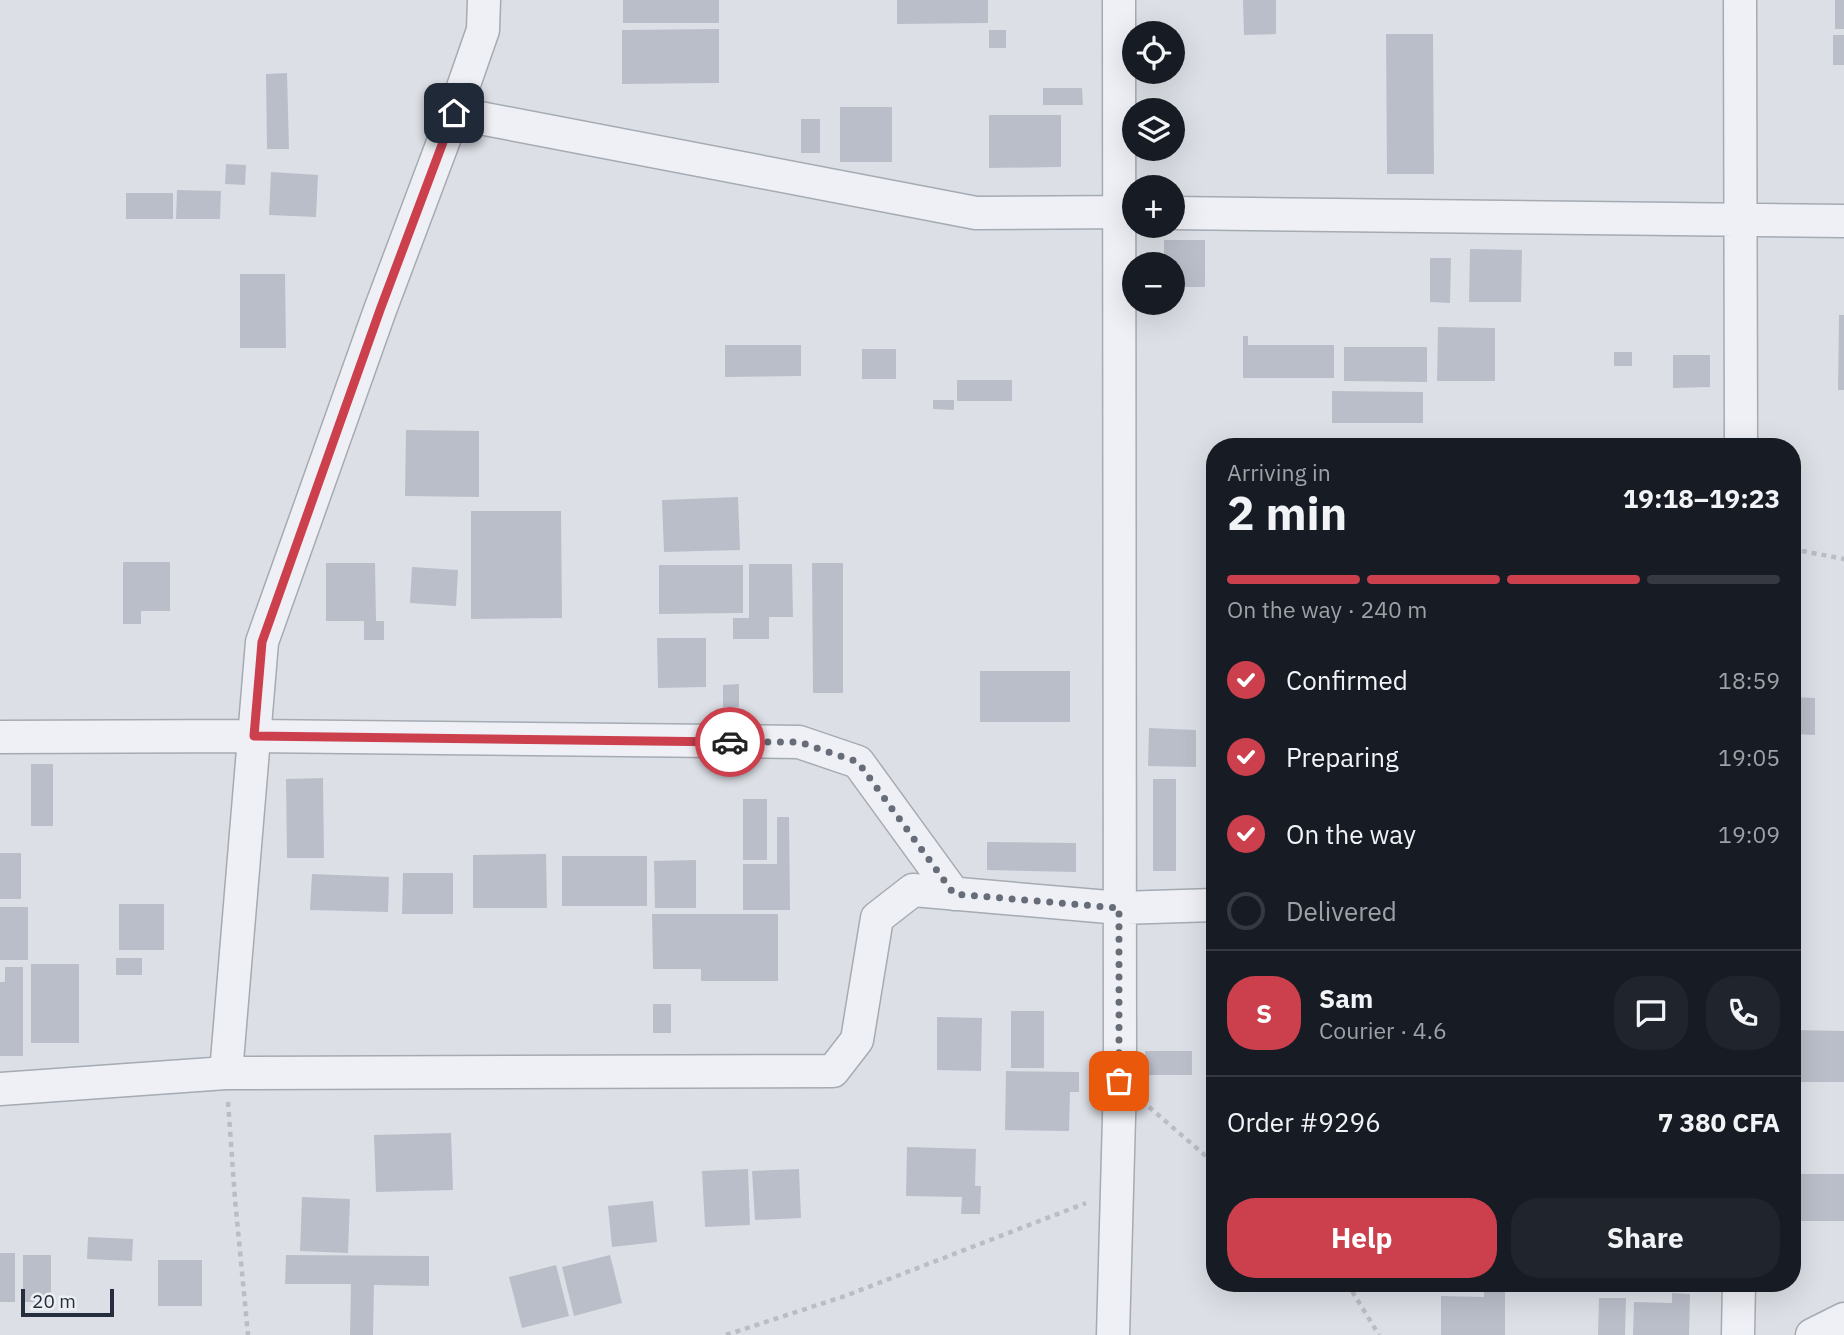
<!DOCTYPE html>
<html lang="en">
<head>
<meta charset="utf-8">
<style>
	body { margin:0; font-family:"IBM Plex Sans",sans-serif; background:#20242c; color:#f1f3f6; height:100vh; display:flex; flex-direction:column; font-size:26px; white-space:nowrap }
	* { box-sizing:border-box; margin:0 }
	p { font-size:23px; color:#9ea1a6 }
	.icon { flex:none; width:38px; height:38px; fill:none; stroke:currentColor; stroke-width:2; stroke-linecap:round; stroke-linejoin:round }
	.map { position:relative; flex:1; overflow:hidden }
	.panel { position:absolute; left:1206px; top:438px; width:595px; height:854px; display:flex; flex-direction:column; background:#171b24; border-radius:28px; box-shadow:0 7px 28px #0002 }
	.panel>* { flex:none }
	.tools { position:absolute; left:1122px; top:21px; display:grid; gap:14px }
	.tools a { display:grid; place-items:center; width:63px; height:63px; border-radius:50%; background:#171b24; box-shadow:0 7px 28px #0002; font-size:35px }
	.scale { position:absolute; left:21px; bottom:18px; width:93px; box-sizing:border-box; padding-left:7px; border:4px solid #262d3c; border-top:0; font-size:19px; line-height:24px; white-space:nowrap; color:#262d3c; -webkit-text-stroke:5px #ebeff4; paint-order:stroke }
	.pin { position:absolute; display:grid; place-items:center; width:60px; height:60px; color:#fff; margin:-30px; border-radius:14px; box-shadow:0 4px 10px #0006 }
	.courier { position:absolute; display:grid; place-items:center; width:70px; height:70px; margin:-35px; border:5px solid #cc404e; border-radius:50%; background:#fff; color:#222; box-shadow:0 2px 9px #0007 }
	.headline em { font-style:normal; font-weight:800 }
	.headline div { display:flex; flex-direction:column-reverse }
	.headline { display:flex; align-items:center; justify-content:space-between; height:119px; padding:0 21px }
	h1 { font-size:46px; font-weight:800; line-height:52px }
	.bar { display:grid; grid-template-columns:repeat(4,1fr); gap:10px 7px; align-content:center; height:84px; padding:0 21px }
	.bar i { height:9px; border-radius:5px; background:#363941 }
	.bar .current { background:#cc404e }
	.bar p { grid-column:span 4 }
	.line { display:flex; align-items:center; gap:18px; padding:0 21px; border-top:2px solid #363941 }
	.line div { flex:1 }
	.round { display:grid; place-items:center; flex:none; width:74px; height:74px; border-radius:28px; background:#20242c }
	ol { padding:0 21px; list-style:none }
	li { display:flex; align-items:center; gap:21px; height:77px }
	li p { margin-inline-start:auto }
	li .icon { padding:7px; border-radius:50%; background:#cc404e; color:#fff; stroke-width:4 }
	li:last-child { color:#9ea1a6 }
	li i { width:38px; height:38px; border:4px solid #363941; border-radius:50% }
	.button { display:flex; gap:14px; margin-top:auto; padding:14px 21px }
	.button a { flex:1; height:80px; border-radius:28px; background:#cc404e; color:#fff; font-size:28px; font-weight:800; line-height:80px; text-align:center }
	.button a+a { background:#20242c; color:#f1f3f6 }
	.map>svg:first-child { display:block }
	.building { fill:#babec9 }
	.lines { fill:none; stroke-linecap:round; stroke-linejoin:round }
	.minor-casing { stroke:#a5aab3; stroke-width:35 }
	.path { stroke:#bbbdc5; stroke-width:4.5; stroke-dasharray:5 5; stroke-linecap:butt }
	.minor { stroke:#eff0f5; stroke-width:32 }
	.done { stroke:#666c78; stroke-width:7; stroke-dasharray:0 12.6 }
	.route { stroke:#cc404e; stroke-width:9 }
</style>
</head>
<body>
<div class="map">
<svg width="1844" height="1335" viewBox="0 0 1844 1335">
	<rect width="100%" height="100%" fill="#dce0e6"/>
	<path class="building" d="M 623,0 L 719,0 L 719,23 L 623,23 Z
		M 897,0 L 988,0 L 988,23 L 897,24 Z
		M 1243,0 L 1276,0 L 1276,34 L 1244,35 Z
		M 1835,0 L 1844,0 L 1844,29 L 1835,29 Z
		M 719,29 L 719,83 L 622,84 L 622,30 Z
		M 989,30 L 1006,30 L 1006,48 L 989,48 Z
		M 1386,34 L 1433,34 L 1434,174 L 1387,174 Z
		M 1833,35 L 1844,35 L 1844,65 L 1833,65 Z
		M 287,73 L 289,149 L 267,149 L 266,74 Z
		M 1043,88 L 1082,88 L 1083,105 L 1043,105 Z
		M 840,107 L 892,107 L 892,162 L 840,162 Z
		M 989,115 L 1061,115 L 1061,167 L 989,168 Z
		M 801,119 L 820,119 L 820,153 L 801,153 Z
		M 226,164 L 246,165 L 245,185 L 225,184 Z
		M 271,172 L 318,175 L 316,217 L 269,215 Z
		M 177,190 L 221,191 L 220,219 L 176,219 Z
		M 126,193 L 173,193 L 173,219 L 126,219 Z
		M 1164,240 L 1205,240 L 1205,287 L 1172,287 L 1172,264 L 1156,264 L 1156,258 L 1164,258 Z
		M 1470,249 L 1522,250 L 1521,302 L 1469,302 Z
		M 1430,258 L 1451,258 L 1450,303 L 1430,302 Z
		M 240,274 L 285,274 L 286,348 L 240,348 Z
		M 1839,315 L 1844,315 L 1844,390 L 1838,390 Z
		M 1438,327 L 1495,328 L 1495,381 L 1437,381 Z
		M 1243,336 L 1248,336 L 1248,345 L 1334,345 L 1334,378 L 1243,378 Z
		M 725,345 L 801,345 L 801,376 L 725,377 Z
		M 1344,347 L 1427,347 L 1427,382 L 1344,381 Z
		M 862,349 L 896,349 L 896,379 L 862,379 Z
		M 1614,352 L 1632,352 L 1632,366 L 1614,366 Z
		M 1673,355 L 1710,355 L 1710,387 L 1673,388 Z
		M 957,380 L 1012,380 L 1012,401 L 957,401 Z
		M 1332,391 L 1423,392 L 1423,423 L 1332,423 Z
		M 933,400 L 954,400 L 954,410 L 933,409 Z
		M 406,430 L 479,431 L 479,497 L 405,496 Z
		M 738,497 L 740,550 L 664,552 L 662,500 Z
		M 471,511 L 561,511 L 562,618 L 471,619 Z
		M 123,562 L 170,562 L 170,611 L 141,611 L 141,624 L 123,624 Z
		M 326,563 L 375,563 L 376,621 L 384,621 L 384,640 L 364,640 L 364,621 L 326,621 Z
		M 812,563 L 843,563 L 843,693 L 813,693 Z
		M 749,564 L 792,564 L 793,617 L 769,617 L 769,639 L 733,639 L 733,618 L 749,618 Z
		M 659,565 L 743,565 L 743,613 L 659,614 Z
		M 412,567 L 458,570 L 456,606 L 410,603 Z
		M 657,638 L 706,638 L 706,687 L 658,688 Z
		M 980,671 L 1070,671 L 1070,722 L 980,722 Z
		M 739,684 L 739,707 L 723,707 L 723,685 Z
		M 1792,697 L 1815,698 L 1815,735 L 1792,734 Z
		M 1149,728 L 1196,730 L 1196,767 L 1148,766 Z
		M 31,764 L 53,764 L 53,826 L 31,826 Z
		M 323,778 L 324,858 L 287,858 L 286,779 Z
		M 1153,779 L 1176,779 L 1176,871 L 1153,871 Z
		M 743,799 L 767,799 L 767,860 L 743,860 Z
		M 777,817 L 789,817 L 790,910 L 743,910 L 743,864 L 777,864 Z
		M 987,842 L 1076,843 L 1076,872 L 987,870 Z
		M 0,853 L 21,853 L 21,899 L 0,899 Z
		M 546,854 L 547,908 L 473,908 L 473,855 Z
		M 562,856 L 647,856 L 647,906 L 562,906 Z
		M 696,860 L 696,908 L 655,908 L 654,861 Z
		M 403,873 L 453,873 L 453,914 L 402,914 Z
		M 312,874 L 389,877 L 388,912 L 310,910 Z
		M 119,904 L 164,904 L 164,950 L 119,950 Z
		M 0,907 L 28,907 L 28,960 L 0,960 Z
		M 652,914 L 778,914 L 778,981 L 701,981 L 701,969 L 653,969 Z
		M 116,958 L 142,958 L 142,975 L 116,975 Z
		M 31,964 L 79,964 L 79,1043 L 31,1043 Z
		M 5,967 L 23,967 L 23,1056 L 0,1056 L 0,982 L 5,982 Z
		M 653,1004 L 671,1004 L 671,1033 L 653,1033 Z
		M 1011,1011 L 1044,1011 L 1044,1068 L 1011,1068 Z
		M 937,1017 L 982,1018 L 981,1071 L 937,1070 Z
		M 1792,1030 L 1844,1031 L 1844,1082 L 1792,1082 Z
		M 1145,1051 L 1192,1051 L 1192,1075 L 1145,1075 Z
		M 1006,1071 L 1079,1072 L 1079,1092 L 1070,1092 L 1069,1131 L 1005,1130 Z
		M 451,1133 L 453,1190 L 376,1192 L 374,1135 Z
		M 907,1147 L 976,1149 L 975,1186 L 981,1186 L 980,1214 L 961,1214 L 962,1197 L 906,1196 Z
		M 748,1169 L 750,1225 L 705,1227 L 702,1171 Z
		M 799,1169 L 801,1218 L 755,1220 L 752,1171 Z
		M 1792,1174 L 1844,1174 L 1844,1221 L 1792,1221 Z
		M 302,1197 L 350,1199 L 348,1253 L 300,1251 Z
		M 653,1201 L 657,1242 L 612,1247 L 608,1206 Z
		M 88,1237 L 133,1239 L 132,1261 L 87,1259 Z
		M 0,1253 L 15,1253 L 15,1302 L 0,1302 Z
		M 23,1255 L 51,1255 L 51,1302 L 23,1302 Z
		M 286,1255 L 429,1256 L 429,1286 L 374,1285 L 373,1335 L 350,1335 L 351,1284 L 285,1284 Z
		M 610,1255 L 622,1303 L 574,1316 L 562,1267 Z
		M 158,1260 L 202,1260 L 202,1306 L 158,1306 Z
		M 556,1265 L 569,1316 L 522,1328 L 509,1277 Z
		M 1484,1286 L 1505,1286 L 1505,1335 L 1441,1335 L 1441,1296 L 1484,1297 Z
		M 1672,1293 L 1690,1294 L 1689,1335 L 1633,1335 L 1634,1302 L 1672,1303 Z
		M 1599,1298 L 1626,1298 L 1625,1335 L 1598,1335 Z"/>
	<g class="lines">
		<defs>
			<path id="minor" d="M 1740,0 L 1741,446
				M 454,113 L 976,213 L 1134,212
				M 1172,213 L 1844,221
				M 0,737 L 254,736 L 799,742 L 858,762 L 954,894
				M 226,1073 L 262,642 L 380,310 L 454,113 L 483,30 L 484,0
				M 0,1089 L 226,1073 L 833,1071 L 857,1040 L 877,918 L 913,890 L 1120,908 L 1214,905
				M 1113,1335 L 1120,1081 L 1119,0
				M 1738,1335 L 1739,1283
				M 1812,1335 L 1844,1319"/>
		</defs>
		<use href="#minor" class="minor-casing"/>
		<path class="path" d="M 1792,549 L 1844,559
			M 228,1102 L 235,1199 L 248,1335
			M 1149,1107 L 1214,1163
			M 1347,1283 L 1379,1335
			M 726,1335 L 845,1296 L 1086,1203"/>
		<use href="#minor" class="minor"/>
	</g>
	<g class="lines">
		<path class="done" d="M 730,742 L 799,742 L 858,762 L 954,894 L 1119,908 L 1119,1081"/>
		<path class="route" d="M 454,113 L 380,310 L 262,642 L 254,736 L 730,742"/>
	</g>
</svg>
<div class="tools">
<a><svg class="icon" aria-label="locate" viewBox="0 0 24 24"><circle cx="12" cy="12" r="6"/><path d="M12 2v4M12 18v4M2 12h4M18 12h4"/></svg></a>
<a><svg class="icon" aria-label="layers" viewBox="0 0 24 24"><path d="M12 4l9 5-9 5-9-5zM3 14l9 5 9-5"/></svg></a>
<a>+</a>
<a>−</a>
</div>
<div class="scale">20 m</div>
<div class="pin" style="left:1119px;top:1081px;background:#ea580c"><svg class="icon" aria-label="bag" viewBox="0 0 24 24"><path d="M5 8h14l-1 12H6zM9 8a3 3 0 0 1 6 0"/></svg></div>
<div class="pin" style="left:454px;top:113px;background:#1f2937"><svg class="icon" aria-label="home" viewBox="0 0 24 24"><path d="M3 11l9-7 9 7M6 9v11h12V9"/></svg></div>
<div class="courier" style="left:730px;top:742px"><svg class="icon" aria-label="car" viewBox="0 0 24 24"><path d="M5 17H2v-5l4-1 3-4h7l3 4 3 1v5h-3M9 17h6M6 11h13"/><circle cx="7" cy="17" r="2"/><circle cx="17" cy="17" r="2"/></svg></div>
<section class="panel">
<div class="headline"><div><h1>2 min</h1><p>Arriving in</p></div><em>19:18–19:23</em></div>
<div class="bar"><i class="current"></i><i class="current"></i><i class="current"></i><i></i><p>On the way · 240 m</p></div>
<ol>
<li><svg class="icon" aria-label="check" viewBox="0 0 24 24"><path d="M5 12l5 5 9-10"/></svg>Confirmed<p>18:59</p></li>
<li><svg class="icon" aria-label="check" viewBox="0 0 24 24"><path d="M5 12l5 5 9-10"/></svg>Preparing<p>19:05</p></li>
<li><svg class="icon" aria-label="check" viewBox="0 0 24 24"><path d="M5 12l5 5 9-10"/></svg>On the way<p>19:09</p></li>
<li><i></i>Delivered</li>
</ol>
<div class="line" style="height:126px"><b class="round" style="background:#cc404e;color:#fff">S</b><div><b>Sam</b><p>Courier · 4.6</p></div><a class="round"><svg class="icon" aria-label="chat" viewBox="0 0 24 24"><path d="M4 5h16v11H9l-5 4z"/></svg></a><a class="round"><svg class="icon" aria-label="phone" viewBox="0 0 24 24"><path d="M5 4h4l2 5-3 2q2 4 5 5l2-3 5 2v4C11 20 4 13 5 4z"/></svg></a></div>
<div class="line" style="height:91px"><div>Order #9296</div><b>7 380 CFA</b></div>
<div class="button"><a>Help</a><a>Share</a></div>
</section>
</div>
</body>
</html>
